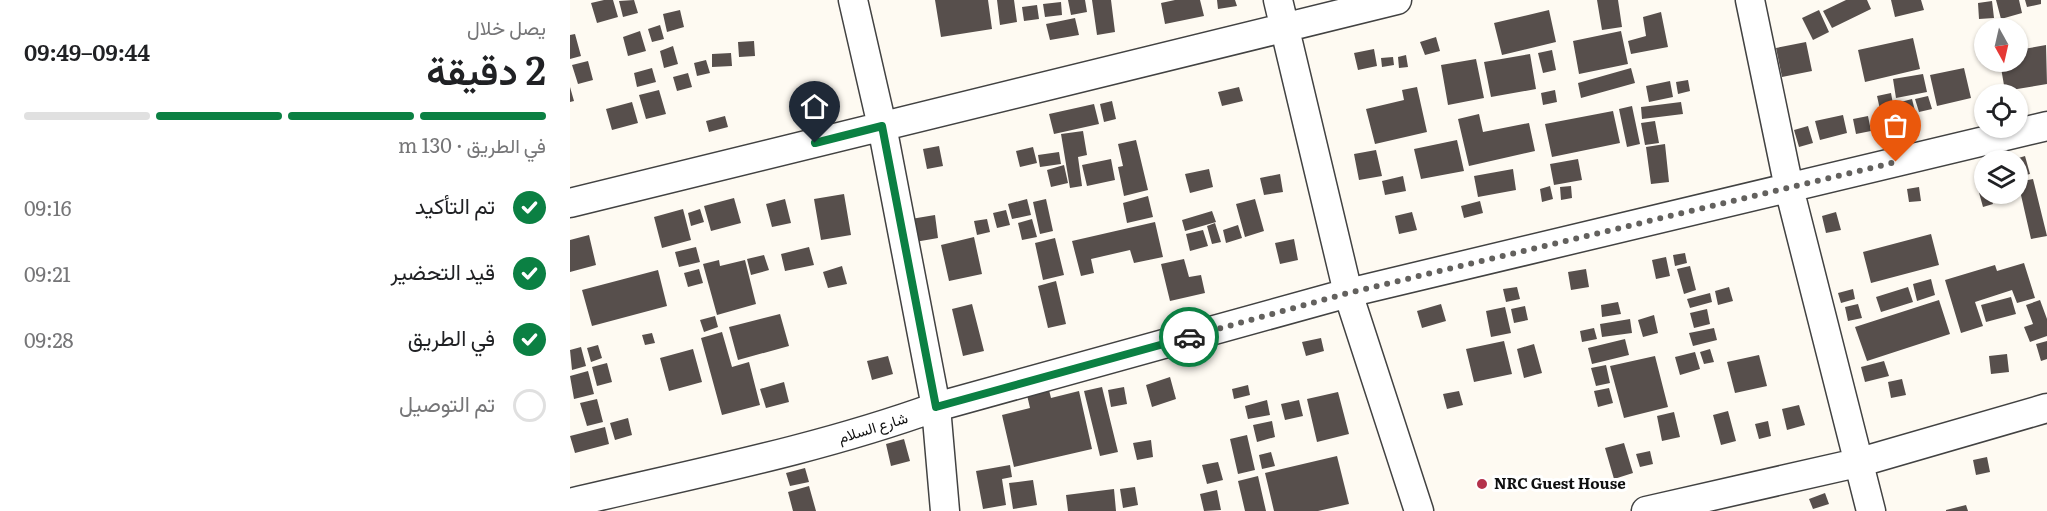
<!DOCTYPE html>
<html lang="ar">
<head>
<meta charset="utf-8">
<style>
	body { margin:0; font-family:Literata,Vazirmatn,serif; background:#f2f2f2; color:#202124; direction:rtl; height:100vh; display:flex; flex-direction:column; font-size:22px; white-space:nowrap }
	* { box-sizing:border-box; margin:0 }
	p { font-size:20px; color:#757577 }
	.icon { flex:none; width:33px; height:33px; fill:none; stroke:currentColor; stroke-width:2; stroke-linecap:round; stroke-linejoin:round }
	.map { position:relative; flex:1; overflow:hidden; direction:ltr }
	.details { display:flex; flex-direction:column; background:#fff; width:570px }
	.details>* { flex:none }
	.needle { width:39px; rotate:172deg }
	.controls { position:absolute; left:1404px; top:18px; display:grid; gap:12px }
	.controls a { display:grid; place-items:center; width:54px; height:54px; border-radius:50%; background:#fff; box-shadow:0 2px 4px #0004; font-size:30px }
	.pin { position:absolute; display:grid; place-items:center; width:51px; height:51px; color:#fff; margin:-62px -26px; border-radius:50% 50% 50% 0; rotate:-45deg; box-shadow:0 0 6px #0007 }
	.pin .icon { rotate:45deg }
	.courier { position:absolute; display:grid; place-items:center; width:60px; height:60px; margin:-30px; border:4px solid #0b8043; border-radius:50%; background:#fff; color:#222; box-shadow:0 2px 8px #0007 }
	.head em { font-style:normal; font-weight:600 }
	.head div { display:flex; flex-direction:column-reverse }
	.head { display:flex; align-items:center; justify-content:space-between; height:102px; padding:0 24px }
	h1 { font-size:39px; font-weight:600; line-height:45px }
	.bar { display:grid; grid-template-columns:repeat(4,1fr); gap:9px 6px; align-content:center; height:72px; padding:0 24px }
	.bar i { height:8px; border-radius:4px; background:#e0e0e0 }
	.bar .selected { background:#0b8043 }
	.bar p { grid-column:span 4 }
	ol { padding:0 24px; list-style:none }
	li { display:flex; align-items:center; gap:18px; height:66px }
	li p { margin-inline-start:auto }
	li .icon { padding:6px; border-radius:50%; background:#0b8043; color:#fff; stroke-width:4 }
	li:last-child { color:#757577 }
	li i { width:33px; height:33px; border:3px solid #e0e0e0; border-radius:50% }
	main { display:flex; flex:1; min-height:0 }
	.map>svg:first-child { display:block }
	.building { fill:#574f4c }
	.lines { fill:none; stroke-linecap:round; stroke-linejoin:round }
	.minor-casing { stroke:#424242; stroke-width:31 }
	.minor { stroke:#fff; stroke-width:28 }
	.done { stroke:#63615e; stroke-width:6; stroke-dasharray:0 10.8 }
	.route { stroke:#0b8043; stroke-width:8 }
	.poi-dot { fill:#b4324b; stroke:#fff; stroke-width:2 }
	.labels { text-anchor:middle; stroke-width:6; stroke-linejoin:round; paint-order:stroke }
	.street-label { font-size:15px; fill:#0f0f0f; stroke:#fff }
	.poi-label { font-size:15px; font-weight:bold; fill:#0f0f0f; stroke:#fff; text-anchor:start }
</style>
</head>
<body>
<main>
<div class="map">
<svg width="1477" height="511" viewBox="0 0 1477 511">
	<rect width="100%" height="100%" fill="#fefaf2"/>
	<path class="building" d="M 34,0 L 43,0 L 48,17 L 27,23 L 21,3 Z
		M 64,0 L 68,13 L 53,17 L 49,1 Z
		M 365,0 L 418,0 L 422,29 L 371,37 Z
		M 427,0 L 444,0 L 447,22 L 430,25 Z
		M 498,0 L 515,0 L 517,12 L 501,15 Z
		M 522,0 L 541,0 L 545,32 L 527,35 Z
		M 605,0 L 630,0 L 634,16 L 595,24 L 591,3 Z
		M 647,0 L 665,0 L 667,6 L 648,9 Z
		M 1027,0 L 1048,0 L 1052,27 L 1032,30 Z
		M 1276,0 L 1297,0 L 1301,9 L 1262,28 L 1253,11 Z
		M 1321,0 L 1351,0 L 1354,10 L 1325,17 Z
		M 1426,0 L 1449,0 L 1452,13 L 1431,19 Z
		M 1455,0 L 1471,0 L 1471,4 L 1457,7 Z
		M 1422,1 L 1424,18 L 1409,19 L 1408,3 Z
		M 491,2 L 492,15 L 475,17 L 473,4 Z
		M 467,5 L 469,19 L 454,21 L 452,7 Z
		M 110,10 L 114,27 L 97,32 L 93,14 Z
		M 979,10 L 986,42 L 932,55 L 924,23 Z
		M 1249,10 L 1259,32 L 1243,40 L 1232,18 Z
		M 1091,12 L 1098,47 L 1061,54 L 1058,41 L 1076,36 L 1073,17 Z
		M 505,18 L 509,35 L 480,40 L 476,24 Z
		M 90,25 L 94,39 L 82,42 L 78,29 Z
		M 70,31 L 76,51 L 58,56 L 53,37 Z
		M 1051,31 L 1058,64 L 1009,74 L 1003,41 Z
		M 5,34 L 11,56 L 0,59 L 0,35 Z
		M 866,37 L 870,51 L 855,55 L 850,42 Z
		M 1343,38 L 1350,69 L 1295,82 L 1288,50 Z
		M 184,41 L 185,56 L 169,57 L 168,42 Z
		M 1236,42 L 1242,71 L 1212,77 L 1206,48 Z
		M 1476,45 L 1477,84 L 1435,91 L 1430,62 L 1448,62 L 1448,50 Z
		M 103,46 L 108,64 L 94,68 L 90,51 Z
		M 804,49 L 807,66 L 788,70 L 784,53 Z
		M 982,50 L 986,70 L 973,73 L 968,53 Z
		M 161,53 L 162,66 L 142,67 L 142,54 Z
		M 960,54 L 966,89 L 921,97 L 914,62 Z
		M 836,55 L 838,67 L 829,68 L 828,57 Z
		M 823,57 L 824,65 L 812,67 L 811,58 Z
		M 906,59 L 914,98 L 878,105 L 871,65 Z
		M 136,60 L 140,73 L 127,76 L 124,63 Z
		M 18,61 L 23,80 L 8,84 L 2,65 Z
		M 82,68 L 86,82 L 67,87 L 64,73 Z
		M 1061,68 L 1065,83 L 1011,98 L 1008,83 Z
		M 1394,68 L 1401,98 L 1367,106 L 1360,75 Z
		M 118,73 L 122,87 L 107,91 L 103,77 Z
		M 1353,74 L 1357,92 L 1326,98 L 1323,79 Z
		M 1118,80 L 1120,91 L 1108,94 L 1106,82 Z
		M 1100,81 L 1103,97 L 1079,102 L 1076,86 Z
		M 0,87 L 4,101 L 0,102 Z
		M 669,87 L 673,101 L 652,106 L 648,92 Z
		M 847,87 L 857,132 L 805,144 L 796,109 L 834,100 L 832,90 Z
		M 89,90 L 96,114 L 76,119 L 69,95 Z
		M 985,90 L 987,102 L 973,105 L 971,93 Z
		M 1321,93 L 1323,104 L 1342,99 L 1346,115 L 1313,123 L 1307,96 Z
		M 1358,96 L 1362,109 L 1349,112 L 1345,99 Z
		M 542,101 L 546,119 L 534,122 L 530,104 Z
		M 62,102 L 68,123 L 42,130 L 36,109 Z
		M 1111,102 L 1113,114 L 1072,119 L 1071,107 Z
		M 524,104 L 529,124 L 484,134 L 479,114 Z
		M 1062,106 L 1070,144 L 1057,147 L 1049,109 Z
		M 1043,111 L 1050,143 L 982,157 L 975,124 Z
		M 909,114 L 913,132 L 959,123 L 965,151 L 899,166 L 888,119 Z
		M 1273,115 L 1277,133 L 1250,140 L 1245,121 Z
		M 155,116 L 158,127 L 139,132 L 136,121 Z
		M 1298,116 L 1301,131 L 1286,134 L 1283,119 Z
		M 1085,121 L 1089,143 L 1075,145 L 1071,123 Z
		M 1238,126 L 1243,143 L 1229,147 L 1224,130 Z
		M 513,131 L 517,155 L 508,157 L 512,186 L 500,188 L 491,134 Z
		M 566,140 L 578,190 L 554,196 L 548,167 L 553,166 L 548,144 Z
		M 887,140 L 894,171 L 851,179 L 844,149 Z
		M 1095,144 L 1099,182 L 1081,184 L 1076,147 Z
		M 369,146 L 373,166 L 357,169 L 353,149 Z
		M 463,147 L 467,163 L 450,167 L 446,151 Z
		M 806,150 L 812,176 L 789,180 L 784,154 Z
		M 489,152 L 491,164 L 470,167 L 468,155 Z
		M 1455,156 L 1460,174 L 1448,177 L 1448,160 L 1442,160 Z
		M 541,159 L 545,180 L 517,186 L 512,165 Z
		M 1008,159 L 1012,180 L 984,185 L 980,164 Z
		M 494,165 L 498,183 L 481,187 L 477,170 Z
		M 639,169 L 643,187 L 620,193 L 615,174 Z
		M 943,169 L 946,190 L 908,197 L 904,176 Z
		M 710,174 L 713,192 L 694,195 L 690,178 Z
		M 833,176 L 836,191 L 815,195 L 812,181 Z
		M 1463,179 L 1477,236 L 1461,239 L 1448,182 Z
		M 980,186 L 983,199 L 972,202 L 970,189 Z
		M 1001,186 L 1002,198 L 991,200 L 990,187 Z
		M 1349,187 L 1351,201 L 1339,202 L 1337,189 Z
		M 1414,187 L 1414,194 L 1420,194 L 1423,204 L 1413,207 L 1408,189 Z
		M 274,194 L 281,235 L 251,240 L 244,199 Z
		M 578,196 L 583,217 L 557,223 L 553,203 Z
		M 164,198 L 171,223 L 141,231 L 134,206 Z
		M 215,199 L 221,223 L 202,227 L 196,204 Z
		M 457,199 L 461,215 L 442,219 L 438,204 Z
		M 476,199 L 483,231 L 470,234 L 463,202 Z
		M 685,199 L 694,231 L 675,237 L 666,204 Z
		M 910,201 L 913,213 L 894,218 L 891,206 Z
		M 113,209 L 121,240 L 92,248 L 84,217 Z
		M 130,209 L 134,222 L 121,226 L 118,213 Z
		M 436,210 L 440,225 L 427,228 L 423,213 Z
		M 642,211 L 646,222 L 615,231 L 612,220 Z
		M 842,212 L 847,230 L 829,234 L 825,216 Z
		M 1266,212 L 1271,230 L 1256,233 L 1252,216 Z
		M 365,215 L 368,238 L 345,242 L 341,219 Z
		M 417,219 L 420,232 L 407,235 L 404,221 Z
		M 462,219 L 467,237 L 452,240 L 448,223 Z
		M 585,222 L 593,257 L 564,263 L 560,250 L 521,259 L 524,273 L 511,276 L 502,241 Z
		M 645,223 L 651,242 L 642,244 L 637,226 Z
		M 668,225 L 672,238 L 656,243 L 653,230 Z
		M 633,230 L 638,246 L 620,251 L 616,234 Z
		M 1361,234 L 1369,265 L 1301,283 L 1293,252 Z
		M 19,235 L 26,265 L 0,272 L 0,240 Z
		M 404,237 L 412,274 L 379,281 L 371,245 Z
		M 485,238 L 494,275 L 473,280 L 465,243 Z
		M 724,239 L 728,260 L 710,264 L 705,243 Z
		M 126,247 L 130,262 L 109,267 L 105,252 Z
		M 239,247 L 244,265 L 215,271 L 211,254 Z
		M 1115,253 L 1117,263 L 1105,266 L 1103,255 Z
		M 194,255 L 199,270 L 181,275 L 177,259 Z
		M 1096,257 L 1100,276 L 1086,279 L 1082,260 Z
		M 614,259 L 619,277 L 631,275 L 635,293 L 600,301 L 591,264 Z
		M 149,260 L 150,266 L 175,260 L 186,304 L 147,315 L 133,264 Z
		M 1454,263 L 1465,298 L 1447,303 L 1442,290 L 1405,302 L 1413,326 L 1391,333 L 1375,280 L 1425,265 L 1427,271 Z
		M 272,266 L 277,284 L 258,288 L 253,272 Z
		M 1120,266 L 1126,290 L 1114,294 L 1107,269 Z
		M 129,269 L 133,283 L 118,287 L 114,273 Z
		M 1016,269 L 1019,287 L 1001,290 L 998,272 Z
		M 88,270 L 97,306 L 22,326 L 12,290 Z
		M 1361,279 L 1365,295 L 1347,301 L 1343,284 Z
		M 486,281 L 496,324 L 478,328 L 468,286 Z
		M 947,287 L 950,299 L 936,302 L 933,289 Z
		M 1159,287 L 1163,301 L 1148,305 L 1145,291 Z
		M 1338,287 L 1343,302 L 1311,312 L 1306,297 Z
		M 1283,289 L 1285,299 L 1271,303 L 1268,293 Z
		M 1140,293 L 1142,302 L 1120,308 L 1117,299 Z
		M 1441,297 L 1446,314 L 1416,322 L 1411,305 Z
		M 1369,300 L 1380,334 L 1297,361 L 1285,327 Z
		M 1470,300 L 1477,319 L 1477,336 L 1460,342 L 1454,327 L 1463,324 L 1456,305 Z
		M 1048,302 L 1051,314 L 1032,317 L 1031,305 Z
		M 402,304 L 414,351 L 393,356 L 382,309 Z
		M 871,304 L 876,321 L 852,328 L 847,311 Z
		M 1288,304 L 1292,318 L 1278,321 L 1275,307 Z
		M 955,306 L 958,320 L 944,323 L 941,309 Z
		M 935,307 L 941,333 L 921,337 L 916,311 Z
		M 1137,309 L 1140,324 L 1124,328 L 1120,313 Z
		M 210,314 L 219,346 L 168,360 L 159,327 Z
		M 1084,315 L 1088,333 L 1073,337 L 1068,320 Z
		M 145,316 L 148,327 L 134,332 L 130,320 Z
		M 1060,319 L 1062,333 L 1032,337 L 1030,324 Z
		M 1024,328 L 1027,339 L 1012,342 L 1010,331 Z
		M 1144,328 L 1147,340 L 1123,346 L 1119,333 Z
		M 152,332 L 162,367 L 179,362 L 190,405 L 152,415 L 131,338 Z
		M 82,333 L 85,343 L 75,345 L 72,335 Z
		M 751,338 L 754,351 L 736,356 L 732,342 Z
		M 1055,339 L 1059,355 L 1022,364 L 1018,348 Z
		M 934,341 L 942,374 L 904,382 L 896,349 Z
		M 1477,341 L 1477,359 L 1471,361 L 1466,344 Z
		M 964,344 L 972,373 L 954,378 L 947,349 Z
		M 28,345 L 32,358 L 21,362 L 17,348 Z
		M 11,347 L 16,366 L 2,370 L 0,350 Z
		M 123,349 L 132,382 L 99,391 L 90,358 Z
		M 1140,349 L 1144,362 L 1134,364 L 1130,352 Z
		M 1125,352 L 1130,369 L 1110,375 L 1105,357 Z
		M 1437,354 L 1439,372 L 1421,374 L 1419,356 Z
		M 1189,355 L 1197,386 L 1165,393 L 1157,362 Z
		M 318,356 L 323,374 L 302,380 L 297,361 Z
		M 1085,356 L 1098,407 L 1054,418 L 1040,366 Z
		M 1314,361 L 1319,376 L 1295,382 L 1291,367 Z
		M 37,363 L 42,382 L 27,386 L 22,367 Z
		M 1036,365 L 1040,383 L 1026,386 L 1021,368 Z
		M 18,371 L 24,394 L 4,399 L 0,376 Z
		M 600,377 L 606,399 L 582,407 L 576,385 Z
		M 1332,379 L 1336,395 L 1321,398 L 1318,382 Z
		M 214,382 L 219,402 L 196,408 L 190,389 Z
		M 678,385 L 680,395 L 664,399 L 662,389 Z
		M 532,387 L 548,452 L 530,456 L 514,391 Z
		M 554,387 L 557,404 L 541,407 L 538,390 Z
		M 1039,388 L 1043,403 L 1028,407 L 1024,391 Z
		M 479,390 L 481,398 L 509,391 L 522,449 L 444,467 L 432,415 L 460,408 L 457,395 Z
		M 889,391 L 893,405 L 877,409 L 873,394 Z
		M 768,392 L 779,434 L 747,442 L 737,399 Z
		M 27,399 L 33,422 L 17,426 L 10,403 Z
		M 697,400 L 700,415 L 678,419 L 675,406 Z
		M 729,400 L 733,416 L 715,420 L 711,404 Z
		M 1229,405 L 1235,425 L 1217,430 L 1212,409 Z
		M 1158,411 L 1166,441 L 1151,445 L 1143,415 Z
		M 1104,412 L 1110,437 L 1092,441 L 1087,416 Z
		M 58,418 L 62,435 L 45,440 L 40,423 Z
		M 702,421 L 705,437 L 687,442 L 683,425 Z
		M 1198,421 L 1201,436 L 1189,439 L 1185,424 Z
		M 35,427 L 39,444 L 5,453 L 0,436 Z
		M 677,435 L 685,470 L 668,474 L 660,439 Z
		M 334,439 L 340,461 L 321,466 L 316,444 Z
		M 581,440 L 583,457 L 567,460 L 563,443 Z
		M 1054,443 L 1063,473 L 1044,479 L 1035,448 Z
		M 1080,451 L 1083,464 L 1070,467 L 1066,454 Z
		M 701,452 L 705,466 L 692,469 L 689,455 Z
		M 767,456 L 779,504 L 748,511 L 704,511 L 695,473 Z
		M 1417,457 L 1420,472 L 1406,475 L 1403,460 Z
		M 648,462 L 653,480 L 637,484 L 632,465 Z
		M 440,465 L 442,477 L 432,479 L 436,505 L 413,509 L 406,471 Z
		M 235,468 L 239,482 L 220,486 L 216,473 Z
		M 688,476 L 696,511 L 675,511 L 668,481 Z
		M 463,480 L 467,505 L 443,509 L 439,483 Z
		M 239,486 L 246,511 L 223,511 L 218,492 Z
		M 565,487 L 568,505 L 553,508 L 550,489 Z
		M 544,489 L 546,511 L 498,511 L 496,495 Z
		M 647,490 L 651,510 L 634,511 L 630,494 Z
		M 1255,493 L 1259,504 L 1243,509 L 1239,499 Z
		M 1396,505 L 1398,511 L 1376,511 L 1376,510 Z"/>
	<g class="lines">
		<defs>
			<path id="minor" d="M 283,0 L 312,126 L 366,407 L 375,511
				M 708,0 L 778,293 L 849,511
				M 1180,0 L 1219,188 L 1301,511
				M 0,203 L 827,0
				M 0,503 C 122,474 247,450 366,407 L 778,293 L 1477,126
				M 1076,511 L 1287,463 L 1477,408"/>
		</defs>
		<use href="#minor" class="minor-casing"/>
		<use href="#minor" class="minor"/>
	</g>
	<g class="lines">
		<path class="done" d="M 619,337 L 778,293 L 1326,162"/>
		<path class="route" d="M 245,143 L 312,126 L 366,407 L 619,337"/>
	</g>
	<circle class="poi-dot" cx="912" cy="484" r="6"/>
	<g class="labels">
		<g class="street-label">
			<text transform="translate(303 428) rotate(-17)" y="5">شارع السلام</text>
		</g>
		<g class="poi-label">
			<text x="924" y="489">NRC Guest House</text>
		</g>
	</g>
</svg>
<div class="controls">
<a><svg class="needle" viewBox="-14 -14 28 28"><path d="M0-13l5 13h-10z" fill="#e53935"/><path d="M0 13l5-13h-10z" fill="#757577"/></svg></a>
<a><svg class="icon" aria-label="locate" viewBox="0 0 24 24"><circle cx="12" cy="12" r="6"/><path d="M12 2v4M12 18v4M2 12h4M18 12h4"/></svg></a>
<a><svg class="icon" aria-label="layers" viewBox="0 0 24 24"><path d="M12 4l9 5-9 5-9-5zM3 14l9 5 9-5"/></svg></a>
</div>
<div class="pin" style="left:1326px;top:162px;background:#ea580c"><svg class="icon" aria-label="bag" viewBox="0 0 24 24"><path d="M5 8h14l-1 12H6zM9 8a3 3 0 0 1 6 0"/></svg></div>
<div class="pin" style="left:245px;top:143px;background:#1f2937"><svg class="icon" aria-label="home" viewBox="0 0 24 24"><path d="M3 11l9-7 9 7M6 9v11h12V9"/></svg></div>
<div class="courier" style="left:619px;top:337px"><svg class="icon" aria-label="car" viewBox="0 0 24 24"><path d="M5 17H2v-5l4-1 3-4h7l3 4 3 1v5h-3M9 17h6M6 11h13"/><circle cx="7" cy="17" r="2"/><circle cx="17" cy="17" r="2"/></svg></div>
</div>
<section class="details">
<div class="head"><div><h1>2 دقيقة</h1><p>يصل خلال</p></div><em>09:44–09:49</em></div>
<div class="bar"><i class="selected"></i><i class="selected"></i><i class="selected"></i><i></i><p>في الطريق · 130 m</p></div>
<ol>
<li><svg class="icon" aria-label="check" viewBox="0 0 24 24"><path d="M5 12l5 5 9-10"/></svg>تم التأكيد<p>09:16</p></li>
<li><svg class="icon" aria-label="check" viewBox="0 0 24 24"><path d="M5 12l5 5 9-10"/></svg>قيد التحضير<p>09:21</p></li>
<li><svg class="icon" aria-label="check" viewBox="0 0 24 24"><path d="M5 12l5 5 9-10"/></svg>في الطريق<p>09:28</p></li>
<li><i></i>تم التوصيل</li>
</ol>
</section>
</main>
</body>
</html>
